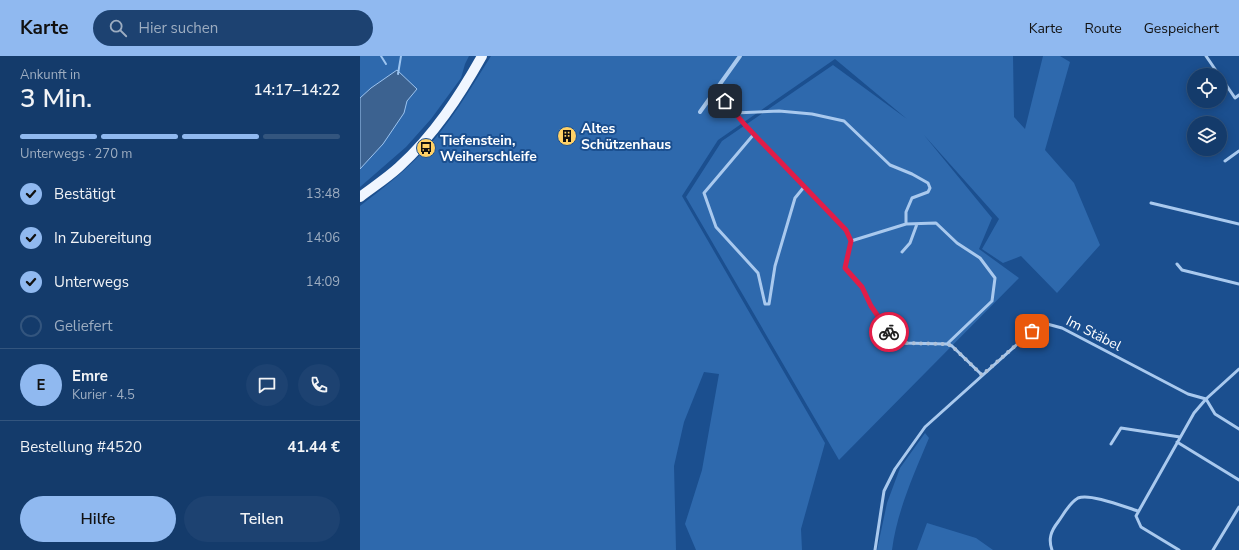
<!DOCTYPE html>
<html lang="de">
<head>
<meta charset="utf-8">
<style>
	body { margin:0; font-family:"Nunito Sans",sans-serif; background:#1d4271; color:#f1f3f6; height:100vh; display:flex; flex-direction:column; font-size:15px; white-space:nowrap }
	* { box-sizing:border-box; margin:0 }
	p { font-size:13px; color:#9dadc1 }
	.icon { flex:none; width:22px; height:22px; fill:none; stroke:currentColor; stroke-width:2; stroke-linecap:round; stroke-linejoin:round }
	.map { position:relative; flex:1; overflow:hidden }
	.details { display:flex; flex-direction:column; background:#143b6b; width:360px }
	.details>* { flex:none }
	.tools { position:absolute; left:827px; top:12px; display:grid; gap:8px }
	.tools a { display:grid; place-items:center; width:40px; height:40px; border-radius:50%; background:#143b6b; box-shadow:0 2px 10px #0003,0 0 0 1px #33557e; font-size:20px }
	.pin { position:absolute; display:grid; place-items:center; width:34px; height:34px; color:#fff; margin:-17px; border-radius:8px; box-shadow:0 2px 6px #0006 }
	.courier { position:absolute; display:grid; place-items:center; width:40px; height:40px; margin:-20px; border:3px solid #e11d48; border-radius:50%; background:#fff; color:#222; box-shadow:0 1px 5px #0007 }
	.headline em { font-style:normal; font-weight:600 }
	.headline div { display:flex; flex-direction:column-reverse }
	.headline { display:flex; align-items:center; justify-content:space-between; height:68px; padding:0 20px }
	h1 { font-size:26px; font-weight:600; line-height:30px }
	.bar { display:grid; grid-template-columns:repeat(4,1fr); gap:6px 4px; align-content:center; height:48px; padding:0 20px }
	.bar i { height:5px; border-radius:3px; background:#33557e }
	.bar .current { background:#90b9f0 }
	.bar p { grid-column:span 4 }
	.line { display:flex; align-items:center; gap:10px; padding:0 20px; border-top:1px solid #33557e }
	.line div { flex:1 }
	.round { display:grid; place-items:center; flex:none; width:42px; height:42px; border-radius:21px; background:#1d4271 }
	ol { padding:0 20px; list-style:none }
	li { display:flex; align-items:center; gap:12px; height:44px }
	li p { margin-inline-start:auto }
	li .icon { padding:4px; border-radius:50%; background:#90b9f0; color:#111; stroke-width:4 }
	li:last-child { color:#9dadc1 }
	li i { width:22px; height:22px; border:2px solid #33557e; border-radius:50% }
	.cta { display:flex; gap:8px; margin-top:auto; padding:8px 20px }
	.cta a { flex:1; height:46px; border-radius:24px; background:#90b9f0; color:#111; font-size:16px; font-weight:600; line-height:46px; text-align:center }
	.cta a+a { background:#1d4271; color:#f1f3f6 }
	header { display:flex; align-items:center; gap:24px; box-sizing:border-box; height:56px; padding:0 20px; background:#90b9f0; color:#111 }
	header strong { font-size:19px }
	nav { display:flex; gap:22px; margin-inline-start:auto; font-size:14px }
	.search { width:280px; height:36px; background:#1d4271; display:flex; align-items:center; gap:10px; box-sizing:border-box; padding:0 14px; border-radius:22px; color:#9dadc1; font-size:15px }
	main { display:flex; flex:1; min-height:0 }
	.map>svg:first-child { display:block }
	.green { fill:#2e69ad }
	.water { fill:#3c6290; stroke:#9cc4f0 }
	.lines { fill:none; stroke-linecap:round; stroke-linejoin:round }
	.stream { stroke:#9cc4f0; stroke-width:2 }
	.lane { stroke:#a9c9ee; stroke-width:3 }
	.street { stroke:#a9c9ee; stroke-width:4 }
	.primary { stroke:#f0f6ff; stroke-width:10 }
	.done { stroke:#afc1d8; stroke-width:4; stroke-dasharray:0 7.2 }
	.route { stroke:#e11d48; stroke-width:5 }
	.labels { text-anchor:middle; stroke-width:4; stroke-linejoin:round; paint-order:stroke }
	.poi-label { font-size:14px; font-weight:bold; fill:#fff; stroke:#1b4f8f; text-anchor:start }
	.street-label { font-size:14px; fill:#fff; stroke:#1b4f8f }
</style>
</head>
<body>
<header>
<strong>Karte</strong>
<div class="search"><svg class="icon" aria-label="search" viewBox="0 0 24 24"><circle cx="10" cy="10" r="6"/><path d="M15 15l6 6"/></svg>Hier suchen</div>
<nav><a>Karte</a><a>Route</a><a>Gespeichert</a></nav>
</header>
<main>
<section class="details">
<div class="headline"><div><h1>3 Min.</h1><p>Ankunft in</p></div><em>14:17–14:22</em></div>
<div class="bar"><i class="current"></i><i class="current"></i><i class="current"></i><i></i><p>Unterwegs · 270 m</p></div>
<ol>
<li><svg class="icon" aria-label="check" viewBox="0 0 24 24"><path d="M5 12l5 5 9-10"/></svg>Bestätigt<p>13:48</p></li>
<li><svg class="icon" aria-label="check" viewBox="0 0 24 24"><path d="M5 12l5 5 9-10"/></svg>In Zubereitung<p>14:06</p></li>
<li><svg class="icon" aria-label="check" viewBox="0 0 24 24"><path d="M5 12l5 5 9-10"/></svg>Unterwegs<p>14:09</p></li>
<li><i></i>Geliefert</li>
</ol>
<div class="line" style="height:72px"><b class="round" style="background:#90b9f0;color:#111">E</b><div><b>Emre</b><p>Kurier · 4.5</p></div><a class="round"><svg class="icon" aria-label="chat" viewBox="0 0 24 24"><path d="M4 5h16v11H9l-5 4z"/></svg></a><a class="round"><svg class="icon" aria-label="phone" viewBox="0 0 24 24"><path d="M5 4h4l2 5-3 2q2 4 5 5l2-3 5 2v4C11 20 4 13 5 4z"/></svg></a></div>
<div class="line" style="height:52px"><div>Bestellung #4520</div><b>41.44 €</b></div>
<div class="cta"><a>Hilfe</a><a>Teilen</a></div>
</section>
<div class="map">
<svg width="879" height="494" viewBox="0 0 879 494">
	<rect width="100%" height="100%" fill="#1b4f8f"/>
	<path class="green" d="M 0,0 L 109,0 L 105,8 L 101,22 L 71,63 L 46,91 L 0,131 Z
		M 131,0 L 653,0 L 654,61 L 665,73 L 683,0 L 700,0 L 710,6 L 685,94 L 714,127 L 740,189 L 697,237 L 661,200 L 643,207 L 622,193 L 639,163 L 564,79 L 632,162 L 619,193 L 659,222 L 479,404 L 326,141 L 362,85 L 473,9 L 547,63 L 475,3 L 358,84 L 322,140 L 465,387 L 441,473 L 442,494 L 336,494 L 325,468 L 342,414 L 359,318 L 344,316 L 324,366 L 314,410 L 316,494 L 0,494 L 0,150 C 22,133 44,116 63,96 C 90,68 110,33 131,0 Z
		M 565,377 L 569,382 C 554,418 537,455 532,494 L 517,494 L 527,447 L 540,412 Z
		M 567,467 L 616,482 L 633,494 L 557,494 Z"/>
	<path class="water" d="M 37,14 L 57,33 L 47,45 L 44,57 L 23,88 L 0,113 L 0,42 L 11,32 Z"/>
	<g class="lines">
		<path class="stream" d="M 21,0 L 26,8
			M 38,18 L 41,0"/>
		<path class="lane" d="M 846,0 L 859,19
			M 860,20 L 875,42 L 879,39
			M 356,34 L 385,69 L 486,174 L 491,185 L 485,212 L 502,231 L 511,250 L 530,279 L 543,287 L 587,288 L 592,290 L 622,319
			M 374,57 L 419,55 L 452,58 L 484,65 L 530,109 L 552,118 L 568,127 L 570,132 L 568,136 L 552,142 L 546,156 L 546,168
			M 394,78 L 344,137 L 356,171 L 398,217 L 405,248 L 409,248 L 415,210 L 435,142 L 444,131
			M 865,105 L 879,95
			M 791,147 L 879,168
			M 491,185 L 546,168 L 576,167 L 597,187 L 620,202 L 635,222 L 632,245 L 587,288
			M 542,196 L 550,187 L 557,168
			M 817,208 L 822,214 L 879,228
			M 817,386 L 879,424
			M 751,388 L 761,372 L 820,381
			M 515,494 L 524,435 L 535,413 L 565,371 L 672,275 L 687,268 L 702,272 L 828,338 L 846,343 L 879,313
			M 692,494 C 688,483 691,475 698,466 C 704,458 709,447 718,442 C 730,437 765,451 778,455
			M 819,494 L 781,471 L 776,460 L 834,357 L 846,343 L 855,358 L 879,373
			M 853,494 L 879,451"/>
		<path class="street" d="M 340,56 L 380,0"/>
		<path class="primary" d="M 0,141 C 13,131 27,122 39,111 C 74,79 99,41 122,0"/>
	</g>
	<g class="lines">
		<path class="done" d="M 529,276 L 542,287 L 587,288 L 592,290 L 622,319 L 672,275"/>
		<path class="route" d="M 365,45 L 385,69 L 486,174 L 491,185 L 485,212 L 502,231 L 511,250 L 529,276"/>
	</g>
	<defs>
		<symbol id="building-disc" viewBox="-11 -11 22 22"><circle r="9.5" fill="#ffd166" stroke="#1b4f8f"/><path d="M-4-6H4V6H1V3H-1V6H-4ZM-2.5-4.3h1.7v1.8h-1.7ZM.8-4.3h1.7v1.8H.8ZM-2.5-1h1.7V.8h-1.7ZM.8-1h1.7V.8H.8Z" fill="#111"/></symbol>
		<symbol id="bus-disc" viewBox="-11 -11 22 22"><circle r="9.5" fill="#ffd166" stroke="#1b4f8f"/><path d="M-5-6H5V4H4V6H2V4H-2V6H-4V4H-5ZM-3.5-4V0h7V-4ZM-3.5 1.2v1.5H-2V1.2ZM2 1.2v1.5H3.5V1.2Z" fill="#111"/></symbol>
	</defs>
	<g fill-rule="evenodd">
		<use href="#building-disc" x="196" y="69" width="22" height="22"/>
		<use href="#bus-disc" x="55" y="81" width="22" height="22"/>
	</g>
	<g class="labels">
		<g class="poi-label">
			<text x="221" y="77">Altes<tspan x="221" dy="16">Schützenhaus</tspan></text>
			<text x="80" y="89">Tiefenstein,<tspan x="80" dy="16">Weiherschleife</tspan></text>
		</g>
		<g class="street-label">
			<text transform="translate(734 277) rotate(27)" y="5">Im Stäbel</text>
		</g>
	</g>
</svg>
<div class="tools">
<a><svg class="icon" aria-label="locate" viewBox="0 0 24 24"><circle cx="12" cy="12" r="6"/><path d="M12 2v4M12 18v4M2 12h4M18 12h4"/></svg></a>
<a><svg class="icon" aria-label="layers" viewBox="0 0 24 24"><path d="M12 4l9 5-9 5-9-5zM3 14l9 5 9-5"/></svg></a>
</div>
<div class="pin" style="left:672px;top:275px;background:#ea580c"><svg class="icon" aria-label="bag" viewBox="0 0 24 24"><path d="M5 8h14l-1 12H6zM9 8a3 3 0 0 1 6 0"/></svg></div>
<div class="pin" style="left:365px;top:45px;background:#1f2937"><svg class="icon" aria-label="home" viewBox="0 0 24 24"><path d="M3 11l9-7 9 7M6 9v11h12V9"/></svg></div>
<div class="courier" style="left:529px;top:276px"><svg class="icon" aria-label="bike" viewBox="0 0 24 24"><circle cx="6" cy="16" r="4"/><circle cx="18" cy="16" r="4"/><path d="M6 16l4-8h5l3 8M10 8l3 8H6M13 5h3"/></svg></div>
</div>
</main>
</body>
</html>
